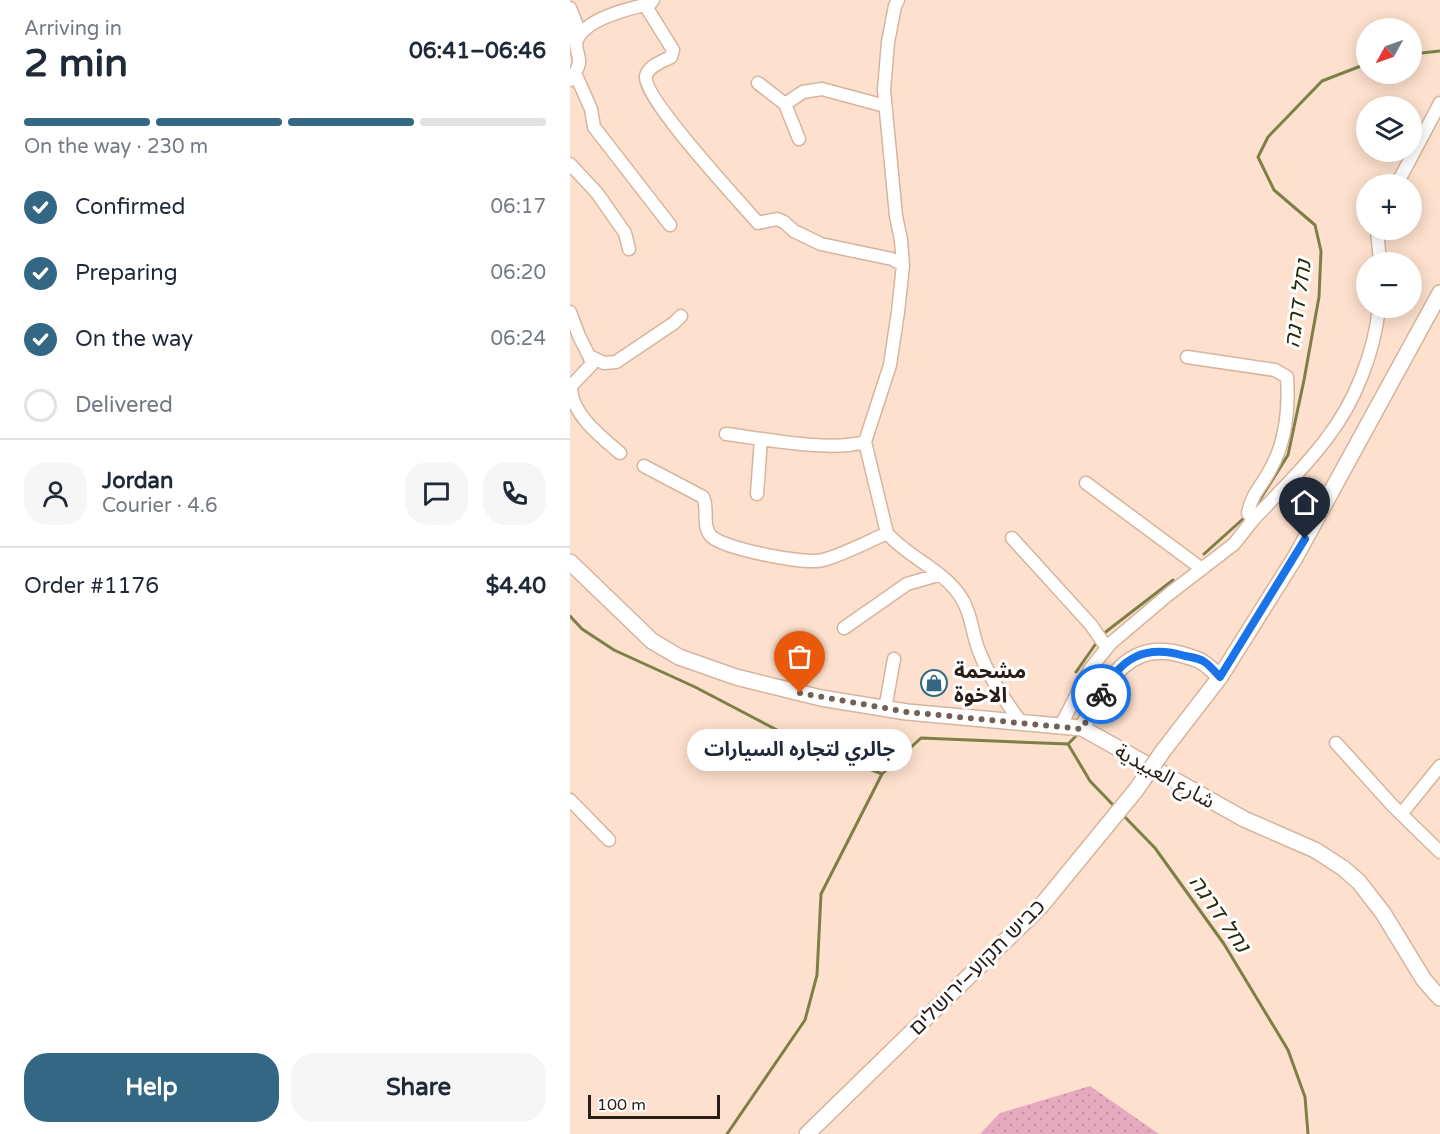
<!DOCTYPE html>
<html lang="en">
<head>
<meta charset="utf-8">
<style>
	body { margin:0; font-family:"Varela Round","Noto Sans Arabic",Heebo,sans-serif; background:#f6f6f7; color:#1f2937; height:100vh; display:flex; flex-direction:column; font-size:22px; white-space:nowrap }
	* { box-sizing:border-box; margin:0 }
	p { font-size:20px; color:#747a83 }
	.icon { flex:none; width:33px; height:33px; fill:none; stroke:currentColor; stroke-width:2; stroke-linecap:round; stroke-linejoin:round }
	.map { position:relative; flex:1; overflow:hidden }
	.side { display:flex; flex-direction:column; background:#fff; width:570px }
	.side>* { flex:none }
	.needle { width:39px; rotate:230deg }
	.tools { position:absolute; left:786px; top:18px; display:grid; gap:12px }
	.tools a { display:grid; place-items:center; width:66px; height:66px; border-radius:50%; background:#fff; box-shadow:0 3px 15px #0003; font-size:30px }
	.scale { position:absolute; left:18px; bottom:15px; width:132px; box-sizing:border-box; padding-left:6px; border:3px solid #2a1d15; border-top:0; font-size:16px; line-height:21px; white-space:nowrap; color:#2a1d15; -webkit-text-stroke:4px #fff; paint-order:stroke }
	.pin { position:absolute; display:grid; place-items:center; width:51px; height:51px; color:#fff; margin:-62px -26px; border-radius:50% 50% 50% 0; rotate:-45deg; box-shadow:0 0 6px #0007 }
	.pin .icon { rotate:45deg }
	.courier { position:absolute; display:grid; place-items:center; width:60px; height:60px; margin:-30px; border:4px solid #1a73e8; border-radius:50%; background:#fff; color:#222; box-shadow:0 2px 8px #0007 }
	.bubble { position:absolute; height:42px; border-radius:21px; background:#fff; box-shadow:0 3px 15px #0003; font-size:20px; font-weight:700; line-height:42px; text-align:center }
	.summary em { font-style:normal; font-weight:700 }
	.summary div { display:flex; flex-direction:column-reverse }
	.summary { display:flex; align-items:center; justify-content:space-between; height:102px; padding:0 24px }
	h1 { font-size:39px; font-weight:700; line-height:45px }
	.bar { display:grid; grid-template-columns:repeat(4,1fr); gap:9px 6px; align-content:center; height:72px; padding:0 24px }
	.bar i { height:8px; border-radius:4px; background:#e0e1e3 }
	.bar .on { background:#336784 }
	.bar p { grid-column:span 4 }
	.line { display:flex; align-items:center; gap:15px; padding:0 24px; border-top:2px solid #e0e1e3 }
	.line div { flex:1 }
	.round { display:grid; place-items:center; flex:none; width:63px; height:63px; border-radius:24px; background:#f6f6f7 }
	ol { padding:0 24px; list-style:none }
	li { display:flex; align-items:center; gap:18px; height:66px }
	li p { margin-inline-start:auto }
	li .icon { padding:6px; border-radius:50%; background:#336784; color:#fff; stroke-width:4 }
	li:last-child { color:#747a83 }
	li i { width:33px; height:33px; border:3px solid #e0e1e3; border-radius:50% }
	.primary-button { display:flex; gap:12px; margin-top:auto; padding:12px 24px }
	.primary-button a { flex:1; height:69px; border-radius:24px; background:#336784; color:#fff; font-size:24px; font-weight:700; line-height:69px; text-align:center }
	.primary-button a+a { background:#f6f6f7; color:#1f2937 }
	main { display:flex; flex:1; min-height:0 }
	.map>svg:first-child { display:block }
	.grass { fill:url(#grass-dots) }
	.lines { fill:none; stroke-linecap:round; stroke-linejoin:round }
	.stream { stroke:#7d8046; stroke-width:3 }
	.minor-casing { stroke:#d7b49d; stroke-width:15 }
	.major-casing { stroke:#d7b49d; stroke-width:18 }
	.minor { stroke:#fff; stroke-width:12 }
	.major { stroke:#fff; stroke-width:15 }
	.major-bridge-casing { stroke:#d7b49d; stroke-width:18; stroke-linecap:butt }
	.major-bridge { stroke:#fff; stroke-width:15 }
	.done { stroke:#746155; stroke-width:6; stroke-dasharray:0 10.8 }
	.route { stroke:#1a73e8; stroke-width:8 }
	.labels { text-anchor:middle; stroke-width:6; stroke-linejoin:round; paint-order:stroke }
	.poi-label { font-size:21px; font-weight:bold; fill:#2a1d15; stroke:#fff; text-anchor:start }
	.street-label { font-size:21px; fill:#2a1d15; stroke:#fff }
	.water-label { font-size:22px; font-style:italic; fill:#282c09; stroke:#fff }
</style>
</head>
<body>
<main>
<section class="side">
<div class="summary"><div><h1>2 min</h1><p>Arriving in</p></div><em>06:41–06:46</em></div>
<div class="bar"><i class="on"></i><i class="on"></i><i class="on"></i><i></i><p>On the way · 230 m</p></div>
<ol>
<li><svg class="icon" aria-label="check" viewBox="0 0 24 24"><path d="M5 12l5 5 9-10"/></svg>Confirmed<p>06:17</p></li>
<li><svg class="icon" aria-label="check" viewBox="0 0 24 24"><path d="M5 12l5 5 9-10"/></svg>Preparing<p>06:20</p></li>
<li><svg class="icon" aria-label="check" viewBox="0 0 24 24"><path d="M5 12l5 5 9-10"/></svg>On the way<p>06:24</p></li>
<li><i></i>Delivered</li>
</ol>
<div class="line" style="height:108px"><a class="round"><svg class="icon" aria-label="person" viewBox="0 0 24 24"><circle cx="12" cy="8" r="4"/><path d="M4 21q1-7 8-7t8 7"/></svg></a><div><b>Jordan</b><p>Courier · 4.6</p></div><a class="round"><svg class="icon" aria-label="chat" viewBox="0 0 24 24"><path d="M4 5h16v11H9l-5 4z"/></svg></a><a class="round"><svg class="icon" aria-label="phone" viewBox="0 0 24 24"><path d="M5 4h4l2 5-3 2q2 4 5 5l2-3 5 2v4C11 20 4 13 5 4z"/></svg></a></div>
<div class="line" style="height:78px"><div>Order #1176</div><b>$4.40</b></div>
<div class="primary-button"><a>Help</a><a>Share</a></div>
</section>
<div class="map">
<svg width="870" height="1134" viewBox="0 0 870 1134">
	<defs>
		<pattern id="grass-dots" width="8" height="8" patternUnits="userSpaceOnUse" patternTransform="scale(1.5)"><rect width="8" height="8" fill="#e5aabf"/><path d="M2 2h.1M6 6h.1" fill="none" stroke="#c592a3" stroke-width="1.8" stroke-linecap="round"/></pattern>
	</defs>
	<rect width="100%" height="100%" fill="#fde0cd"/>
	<path class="grass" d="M 520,1086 L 589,1134 L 410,1134 L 430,1113 Z"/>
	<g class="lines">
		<path class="stream" d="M 842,54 L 870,51
			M 686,506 L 718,455 L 734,380 L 749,297 L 751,251 L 745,225 L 704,190 L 688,157 L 698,137 L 752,81 L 796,64
			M 634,554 L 674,518
			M 0,616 L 12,629 L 44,650 L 125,687 L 228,741 L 312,774
			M 533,634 L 603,580
			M 506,672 L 527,642
			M 506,736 L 498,744 L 520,781 L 545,807
			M 552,814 L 585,848 L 654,944 L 718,1050 L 735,1097 L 738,1134
			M 157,1134 L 235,1020 L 247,975 L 251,894 L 312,774 L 351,738 L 498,744"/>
		<defs>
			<path id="minor" d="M 328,0 L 325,6 L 318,42 L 314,90 L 326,216 L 331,240 L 333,265 L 328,312 L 320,365 L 295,442 L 317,533 C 338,558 375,570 392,599 C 402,615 402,634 409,651 C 419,677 434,700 451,722
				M 75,5 L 103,50 L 101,57 C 93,61 78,66 76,76 C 72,97 170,202 188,223 L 207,219 L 214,222 L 224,231 L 251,244 L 322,259 L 333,265
				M 0,8 L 6,23 L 5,41
				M 5,73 L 21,109 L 24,127 L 100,225
				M 1,80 C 4,75 8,69 9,63 C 10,55 4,48 7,40 C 15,19 60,8 80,4 L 83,0
				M 188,83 L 215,104 L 229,139
				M 215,104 L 233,92 L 252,89 L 315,106
				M 0,164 L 27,193 L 55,233 L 59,249
				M 827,184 L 870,103
				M 807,230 L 810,262
				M 0,312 L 9,336 L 19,356 L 34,363 L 46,362 L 104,323 L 111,316
				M 19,356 L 22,364 L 1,386 C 0,413 31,437 50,453
				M 156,434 C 195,439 259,452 295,442
				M 74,466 L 133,497 C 139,509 131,527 142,537 C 156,549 236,565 253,560 C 275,554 297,542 317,533
				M 516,483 L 632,569
				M 187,494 L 191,439
				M 683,520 C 708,493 735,468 757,438 C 785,402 804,353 809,308
				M 442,538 L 521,625 L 537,648
				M 274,628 L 337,584 L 368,575
				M 315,709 L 324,659
				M 491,725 L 520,669 L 541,643 L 599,594 L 664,544 L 683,520 L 678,513 C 682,493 692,486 701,468 C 716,441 719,407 717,377 L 705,370 L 617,357
				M 766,743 L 822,805 L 870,852
				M 0,800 L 39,840
				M 832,813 L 870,766"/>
			<path id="major" d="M 0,562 L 82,641 L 109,657 L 166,677 L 251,698 L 337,712 L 512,728 L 674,819 L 745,850 L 773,868 L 789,882 L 813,913 L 854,980 L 870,998
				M 512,728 C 534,688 554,639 610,654 C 632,660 633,661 650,677
				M 593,751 L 650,677 L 726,556 L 870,293
				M 237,1134 L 471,906 L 566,790"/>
		</defs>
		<use href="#minor" class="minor-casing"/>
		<use href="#major" class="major-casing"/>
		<use href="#minor" class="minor"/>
		<use href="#major" class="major"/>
		<defs>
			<path id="major-bridge" d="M 566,790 L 593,751"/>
		</defs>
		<use href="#major-bridge" class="major-bridge-casing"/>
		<use href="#major-bridge" class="major-bridge"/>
	</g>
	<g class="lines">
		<path class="done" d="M 230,693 L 337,712 L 512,729 L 531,694"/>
		<path class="route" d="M 531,694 C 551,658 574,644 615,656 C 620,657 628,658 633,661 C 639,664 645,672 650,677 L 735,539"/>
	</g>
	<defs>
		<symbol id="shop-ring" viewBox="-11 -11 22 22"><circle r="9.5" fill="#fff" stroke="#336784" stroke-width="1.5"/><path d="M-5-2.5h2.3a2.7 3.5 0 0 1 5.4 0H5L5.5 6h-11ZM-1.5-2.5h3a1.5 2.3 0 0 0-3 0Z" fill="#336784"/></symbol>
	</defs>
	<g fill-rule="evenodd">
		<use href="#shop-ring" x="349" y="668" width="30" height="30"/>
	</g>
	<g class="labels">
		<g class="poi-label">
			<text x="384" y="678">مشحمة<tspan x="384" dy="24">الاخوة</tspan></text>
		</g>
		<g class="street-label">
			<text transform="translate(595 776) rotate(29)" y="7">شارع العبيدية</text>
			<text transform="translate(407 967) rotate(-45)" y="7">כביש תקוע–ירושלים</text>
		</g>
		<g class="water-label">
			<text transform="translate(727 304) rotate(-82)" y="8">נחל דרגה</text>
			<text transform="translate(650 913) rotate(55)" y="8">נחל דרגה</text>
		</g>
	</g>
</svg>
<div class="tools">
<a><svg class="needle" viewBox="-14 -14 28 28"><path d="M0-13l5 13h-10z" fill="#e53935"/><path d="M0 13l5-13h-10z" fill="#747a83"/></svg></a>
<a><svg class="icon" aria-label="layers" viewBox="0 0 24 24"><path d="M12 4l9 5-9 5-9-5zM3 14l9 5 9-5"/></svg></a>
<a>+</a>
<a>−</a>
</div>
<div class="scale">100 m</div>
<div class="pin" style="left:230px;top:693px;background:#ea580c"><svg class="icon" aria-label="bag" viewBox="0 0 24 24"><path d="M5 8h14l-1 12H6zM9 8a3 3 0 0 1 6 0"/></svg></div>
<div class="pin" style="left:735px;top:539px;background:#1f2937"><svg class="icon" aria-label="home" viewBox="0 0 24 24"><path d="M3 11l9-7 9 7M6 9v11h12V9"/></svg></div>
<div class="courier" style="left:531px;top:694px"><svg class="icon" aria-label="bike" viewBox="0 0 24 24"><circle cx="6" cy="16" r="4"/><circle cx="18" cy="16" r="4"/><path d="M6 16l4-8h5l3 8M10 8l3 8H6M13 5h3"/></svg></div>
<div class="bubble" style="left:117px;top:729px;width:225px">جالري لتجاره السيارات</div>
</div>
</main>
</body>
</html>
